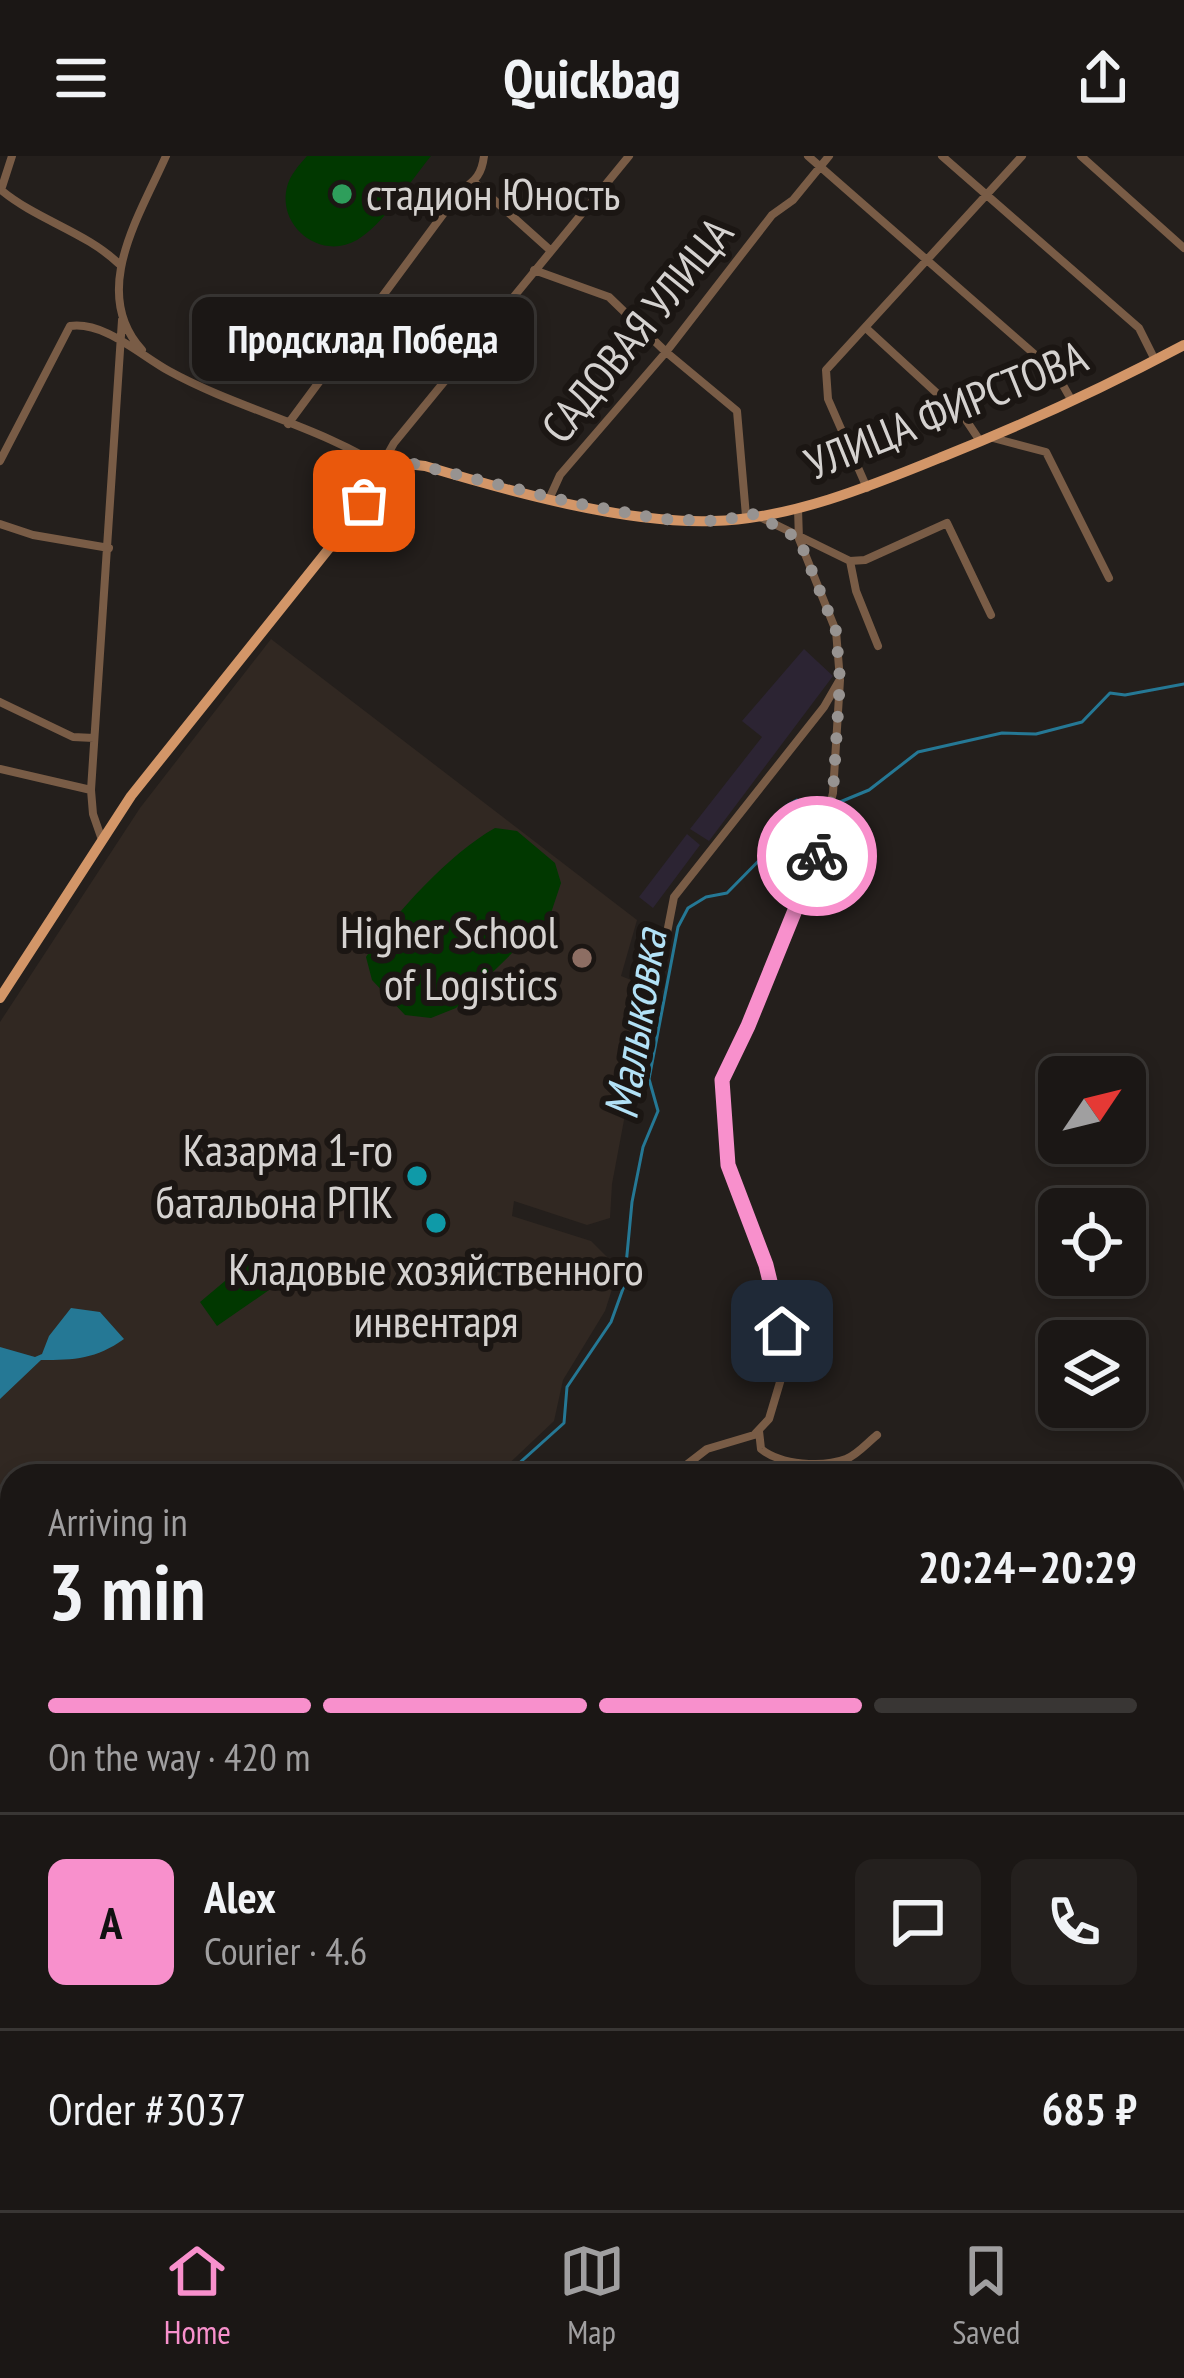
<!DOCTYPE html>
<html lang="en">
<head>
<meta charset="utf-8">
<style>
	body { margin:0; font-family:"PT Sans Narrow",sans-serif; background:#24201e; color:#f1f3f6; height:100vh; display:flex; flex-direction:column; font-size:45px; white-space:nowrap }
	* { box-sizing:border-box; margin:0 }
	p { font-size:39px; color:#a09fa0 }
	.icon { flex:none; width:66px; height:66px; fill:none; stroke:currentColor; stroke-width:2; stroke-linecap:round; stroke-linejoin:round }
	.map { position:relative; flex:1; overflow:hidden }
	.drawer { position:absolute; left:0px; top:1308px; width:1185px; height:747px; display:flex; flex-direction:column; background:#1b1715; border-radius:36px 36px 0 0; box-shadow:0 6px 18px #0003,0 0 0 3px #393634 }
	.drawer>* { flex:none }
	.needle { width:78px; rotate:55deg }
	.controls { position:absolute; left:1038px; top:900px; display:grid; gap:24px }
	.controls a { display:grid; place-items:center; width:108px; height:108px; border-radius:18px; background:#1b1715; box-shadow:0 6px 18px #0003,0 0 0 3px #393634; font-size:60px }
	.pin { position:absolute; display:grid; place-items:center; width:102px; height:102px; color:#fff; margin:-51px; border-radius:24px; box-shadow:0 6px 18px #0006 }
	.courier { position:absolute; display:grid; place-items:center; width:120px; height:120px; margin:-60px; border:9px solid #f890cc; border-radius:50%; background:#fff; color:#222; box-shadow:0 3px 15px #0007 }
	.bubble { position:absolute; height:84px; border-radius:18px; background:#1b1715; box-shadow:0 6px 18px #0003,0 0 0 3px #393634; font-size:39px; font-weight:800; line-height:84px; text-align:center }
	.summary em { font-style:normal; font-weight:800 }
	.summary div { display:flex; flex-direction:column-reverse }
	.summary { display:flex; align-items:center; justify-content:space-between; height:204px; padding:0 48px }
	h1 { font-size:78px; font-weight:800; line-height:90px }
	.bar { display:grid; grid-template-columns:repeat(4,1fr); gap:18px 12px; align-content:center; height:144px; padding:0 48px }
	.bar i { height:15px; border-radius:9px; background:#393634 }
	.bar .current { background:#f890cc }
	.bar p { grid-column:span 4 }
	.line { display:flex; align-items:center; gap:30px; padding:0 48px; border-top:3px solid #393634 }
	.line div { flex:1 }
	.round { display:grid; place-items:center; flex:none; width:126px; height:126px; border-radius:18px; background:#24201e }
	header { display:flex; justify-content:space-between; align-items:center; height:156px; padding:0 48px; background:#1b1715; font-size:54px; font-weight:800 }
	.dock { display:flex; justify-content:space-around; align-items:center; height:168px; border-top:3px solid #393634; background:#1b1715; font-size:33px; color:#a09fa0 }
	.dock a { display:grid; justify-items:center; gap:6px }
	.dock .current { color:#f890cc }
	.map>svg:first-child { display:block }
	.industrial { fill:#2c2433 }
	.built { fill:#312822 }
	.green { fill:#013800 }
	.water { fill:#257895 }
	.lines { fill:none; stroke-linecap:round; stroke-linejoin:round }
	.stream { stroke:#257895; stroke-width:3 }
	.minor { stroke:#795c46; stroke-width:8 }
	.major { stroke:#d39668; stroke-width:10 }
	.done { stroke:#979391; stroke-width:12; stroke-dasharray:0 21.6 }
	.route { stroke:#f890cc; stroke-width:15 }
	.leisure-dot { fill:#2e9e5b; stroke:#1b1613; stroke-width:4.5 }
	.education-dot { fill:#8d6e63; stroke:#1b1613; stroke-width:4.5 }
	.culture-dot { fill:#0f9aa8; stroke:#1b1613; stroke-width:4.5 }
	.labels { text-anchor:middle; stroke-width:12; stroke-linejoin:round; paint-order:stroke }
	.poi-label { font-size:45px; fill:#d5d2d0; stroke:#1b1613; text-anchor:end }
	.street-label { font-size:45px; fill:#d5d2d0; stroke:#1b1613 }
	.water-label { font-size:48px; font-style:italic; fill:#b2e1f6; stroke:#1b1613 }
</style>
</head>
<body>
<header><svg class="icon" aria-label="menu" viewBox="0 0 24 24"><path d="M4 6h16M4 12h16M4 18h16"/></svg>Quickbag<svg class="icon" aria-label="share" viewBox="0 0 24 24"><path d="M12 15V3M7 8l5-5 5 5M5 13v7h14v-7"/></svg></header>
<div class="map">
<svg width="1184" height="2054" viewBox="0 0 1184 2054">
	<rect width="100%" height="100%" fill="#241f1c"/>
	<path class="industrial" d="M 804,493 L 833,520 L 709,685 L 690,673 L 762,581 L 742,565 Z
		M 687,678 L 700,689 L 653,752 L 639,741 Z"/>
	<path class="built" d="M 271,483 L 637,764 L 621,820 L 649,831 L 612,1028 L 610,1062 L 587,1069 L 514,1045 L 512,1060 L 591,1085 L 607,1101 L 615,1124 L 605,1155 L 563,1224 L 554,1265 L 496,1320 L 12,1320 L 12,1487 L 0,1478 L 0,866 L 140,652 Z"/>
	<path class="green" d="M 307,0 L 431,0 C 411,24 383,69 357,84 C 321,105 277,71 287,31 C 290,19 299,9 307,0 Z
		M 495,672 L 517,675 L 555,707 L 561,727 L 550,760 L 456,852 L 431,862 L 405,859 L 372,824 L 366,801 C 395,757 450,697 495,672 Z
		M 250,1104 L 256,1104 L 273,1126 L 272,1132 L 217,1170 L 200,1146 Z
		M 0,1478 L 12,1487 L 12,1674 L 0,1680 Z"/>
	<path class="water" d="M 71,1152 L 100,1156 L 124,1183 C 96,1203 75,1204 41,1204 L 0,1243 L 0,1191 L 35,1201 L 42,1198 L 49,1180 Z"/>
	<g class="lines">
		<path class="stream" d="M 835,648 L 869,634 L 918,596 L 1002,577 L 1036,578 L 1082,566 L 1110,537 L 1125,539 L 1184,528
			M 505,1320 L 564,1267 L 567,1231 L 611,1166 L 624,1130 L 632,1046 L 643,991 L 658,955 L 649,923 L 678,771 L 688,752 L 706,741 L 727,737 L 784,679 L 786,650 L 797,644 L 806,653 L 825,650
			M 0,1652 L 12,1646"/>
		<path class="minor" d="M 12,0 L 1,34 C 37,64 86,76 119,108
			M 808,0 L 1056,217 L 1072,245
			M 942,0 L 1139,172 L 1155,204
			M 1081,0 L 1184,92
			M 474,26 L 550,94
			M 534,114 L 609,141 L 666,196 L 737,255 L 746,360
			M 867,173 L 966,264 L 980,285
			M 142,194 C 89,136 140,59 166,0
			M 288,268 L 461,34 C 476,25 482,17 484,0
			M 993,282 L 1046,296 L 1109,422
			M 0,305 L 70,170 C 104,165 140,199 169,215 C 240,254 323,271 390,316
			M 380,312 L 394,287 L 629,0
			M 867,332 L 828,243 L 826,214 L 1022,0
			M 550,341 L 560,319 L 666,196 L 772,59 L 793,44 L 829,0
			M 758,360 L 850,405 L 865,404 L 947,367 L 991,459
			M 0,368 L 33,379 L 109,392
			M 850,405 L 856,435 L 878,490
			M 0,546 L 73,581 L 94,582
			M 0,613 L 91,634
			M 101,681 L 93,658 L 91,634 L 122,164
			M 666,782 L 674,741 L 824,551 L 839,525
			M 759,1275 L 761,1293 C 781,1309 822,1312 846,1303 C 857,1299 868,1286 877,1279
			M 672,1320 L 707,1293 L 754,1279 L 769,1263 L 786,1206 L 778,1145 L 755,1073 L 729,1009 L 722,924 L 813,715 L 833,637 L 840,524 L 836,475 L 799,383 L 798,353
			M 0,1723 L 12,1712
			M 0,1745 L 12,1754
			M 0,1992 L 12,1978
			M 0,1999 L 12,2007
			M 54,2043 L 64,2054"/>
		<path class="major" d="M 0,842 L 131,640 L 343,375 L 378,325 L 407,308 L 425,310 C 508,335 627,368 713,365 C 791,363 871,330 942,301 C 1025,268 1105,231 1184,189"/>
	</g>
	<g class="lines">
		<path class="done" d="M 364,345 L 389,316 L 414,308 L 570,346 L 660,363 L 716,365 L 755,358 L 799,383 L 836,475 L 840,524 L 833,637 L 817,700"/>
		<path class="route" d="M 782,1175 L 766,1109 L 728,1009 L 722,924 L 748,870 L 817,700"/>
	</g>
	<circle class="leisure-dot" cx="342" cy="38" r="12"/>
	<circle class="education-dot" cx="582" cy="802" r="12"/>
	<g class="culture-dot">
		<circle cx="417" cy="1020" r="12"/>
		<circle cx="436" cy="1067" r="12"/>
	</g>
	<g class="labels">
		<g class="poi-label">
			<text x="366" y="54" text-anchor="start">стадион Юность</text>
			<text x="558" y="792">Higher School<tspan x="558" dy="52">of Logistics</tspan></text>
			<text x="393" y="1010">Казарма 1-го<tspan x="393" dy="52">батальона РПК</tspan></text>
			<text x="436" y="1129" text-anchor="middle">Кладовые хозяйственного<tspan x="436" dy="52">инвентаря</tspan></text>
		</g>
		<g class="street-label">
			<text transform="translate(637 174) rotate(-51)" y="16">САДОВАЯ УЛИЦА</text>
			<text transform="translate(946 254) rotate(-22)" y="16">УЛИЦА ФИРСТОВА</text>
		</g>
		<g class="water-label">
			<text transform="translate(635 868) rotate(-81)" y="17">Малыковка</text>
		</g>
	</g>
</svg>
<div class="controls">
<a><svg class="needle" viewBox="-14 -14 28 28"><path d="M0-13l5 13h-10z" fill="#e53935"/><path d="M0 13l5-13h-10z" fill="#a09fa0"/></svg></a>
<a><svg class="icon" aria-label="locate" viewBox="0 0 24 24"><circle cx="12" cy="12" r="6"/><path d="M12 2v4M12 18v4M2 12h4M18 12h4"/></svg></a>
<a><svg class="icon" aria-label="layers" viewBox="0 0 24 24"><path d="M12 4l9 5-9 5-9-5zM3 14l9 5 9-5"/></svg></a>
</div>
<div class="pin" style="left:364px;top:345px;background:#ea580c"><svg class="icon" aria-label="bag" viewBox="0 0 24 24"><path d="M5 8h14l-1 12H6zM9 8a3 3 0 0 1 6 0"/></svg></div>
<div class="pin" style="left:782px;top:1175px;background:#1f2937"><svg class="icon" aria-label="home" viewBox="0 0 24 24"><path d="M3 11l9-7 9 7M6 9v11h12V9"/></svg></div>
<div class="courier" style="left:817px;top:700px"><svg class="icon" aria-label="bike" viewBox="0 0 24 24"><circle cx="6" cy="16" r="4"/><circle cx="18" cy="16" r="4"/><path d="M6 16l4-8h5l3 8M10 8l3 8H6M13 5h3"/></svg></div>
<div class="bubble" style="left:192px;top:141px;width:342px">Продсклад Победа</div>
<section class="drawer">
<div class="summary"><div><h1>3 min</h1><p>Arriving in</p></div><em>20:24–20:29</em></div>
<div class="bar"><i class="current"></i><i class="current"></i><i class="current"></i><i></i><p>On the way · 420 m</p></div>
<div class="line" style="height:216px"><b class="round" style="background:#f890cc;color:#111">A</b><div><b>Alex</b><p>Courier · 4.6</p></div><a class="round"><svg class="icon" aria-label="chat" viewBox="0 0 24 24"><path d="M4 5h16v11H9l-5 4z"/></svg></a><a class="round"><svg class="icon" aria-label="phone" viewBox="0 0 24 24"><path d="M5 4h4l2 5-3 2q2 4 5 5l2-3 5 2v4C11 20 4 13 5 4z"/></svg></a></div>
<div class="line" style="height:156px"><div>Order #3037</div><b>685 ₽</b></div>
</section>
</div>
<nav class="dock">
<a class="current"><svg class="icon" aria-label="home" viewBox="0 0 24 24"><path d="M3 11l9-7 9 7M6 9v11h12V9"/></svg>Home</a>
<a><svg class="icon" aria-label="map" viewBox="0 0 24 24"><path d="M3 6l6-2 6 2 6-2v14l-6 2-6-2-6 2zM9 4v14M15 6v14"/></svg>Map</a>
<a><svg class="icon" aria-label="saved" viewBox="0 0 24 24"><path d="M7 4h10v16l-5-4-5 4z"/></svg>Saved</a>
</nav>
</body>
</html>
